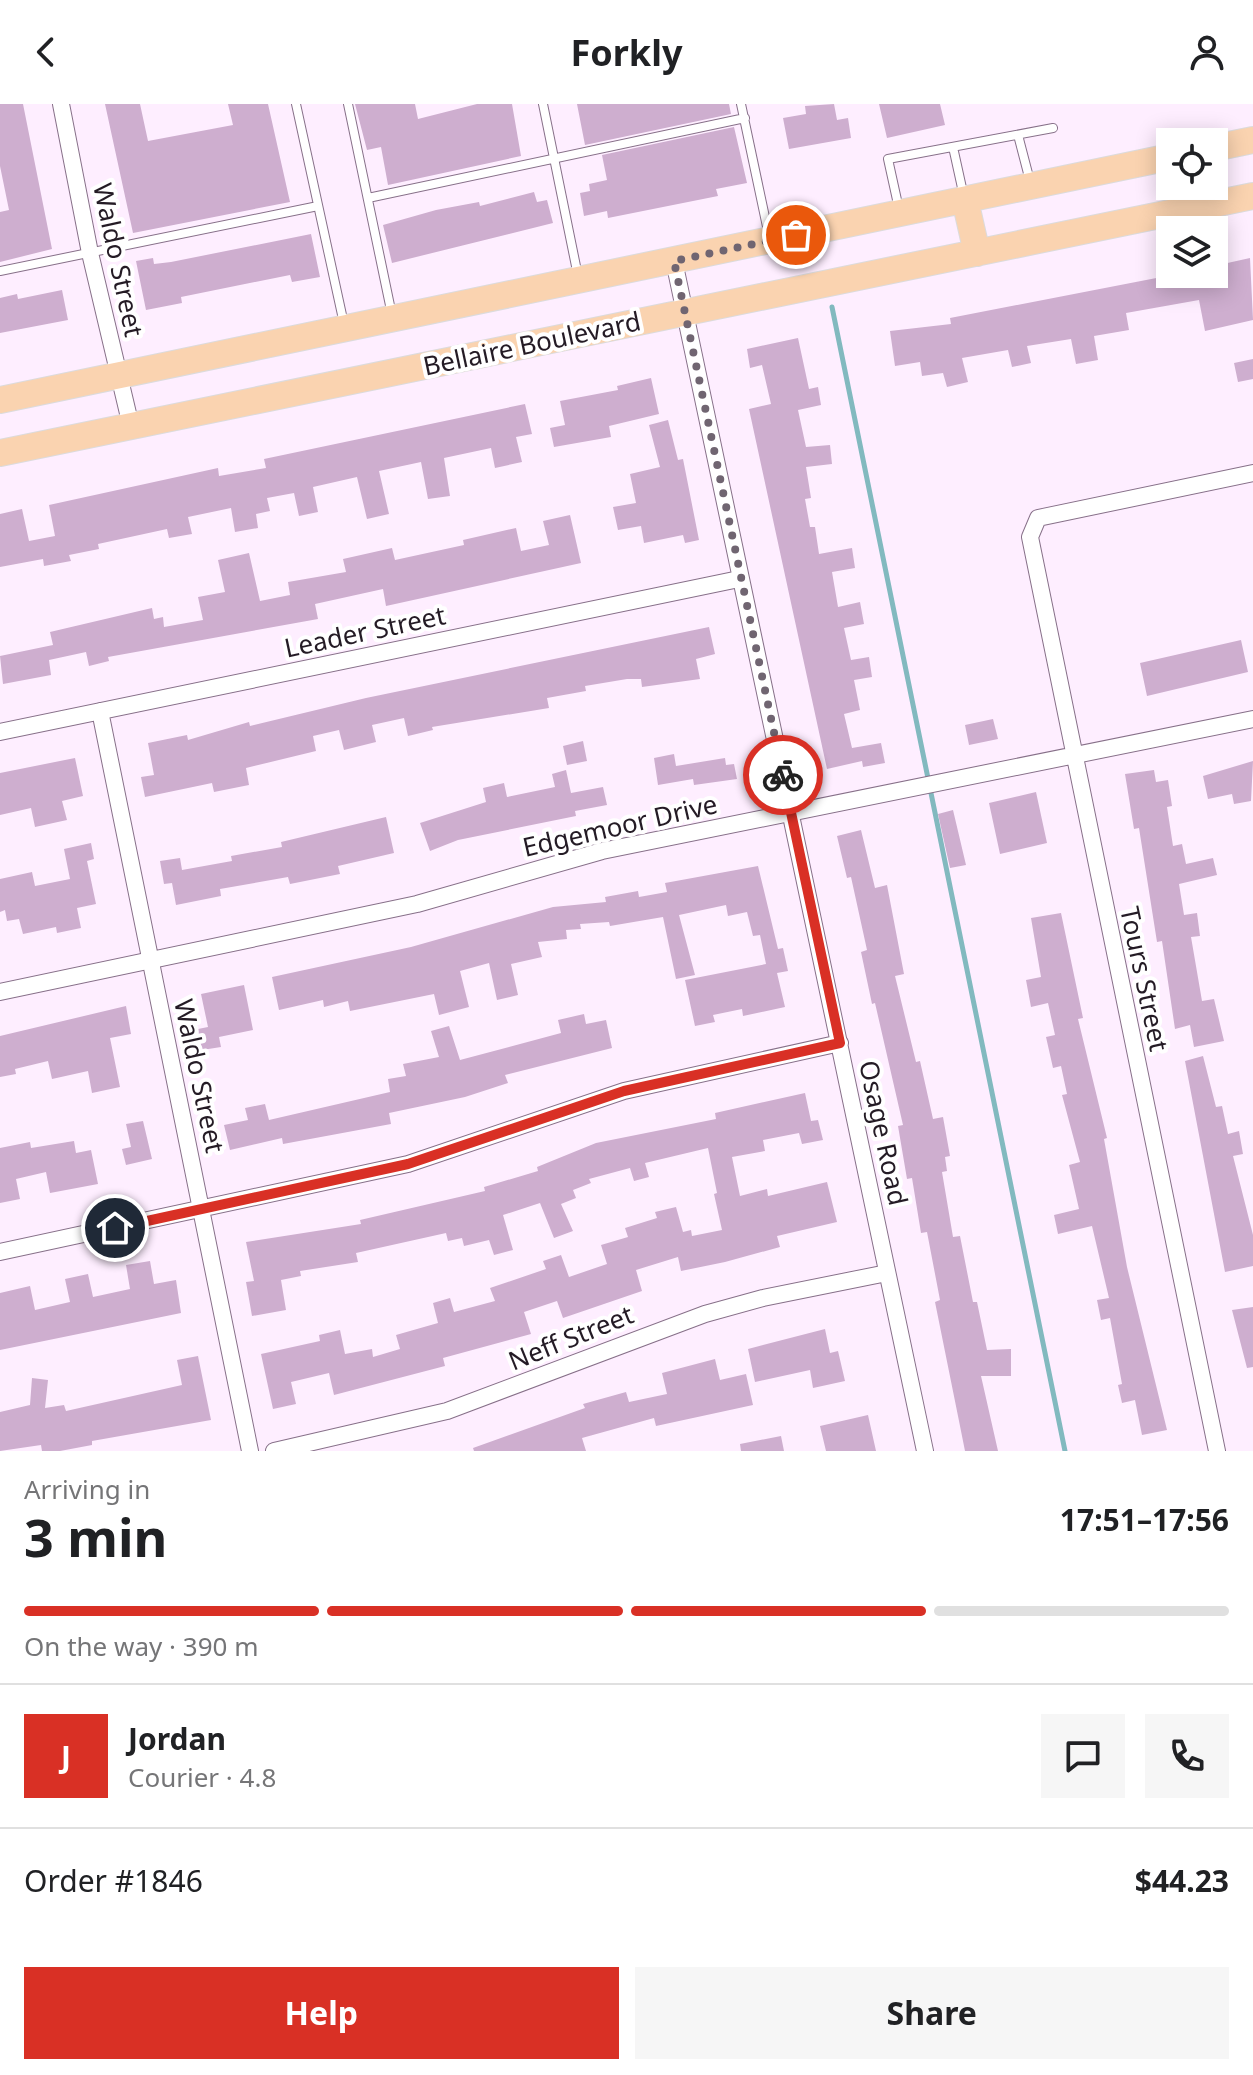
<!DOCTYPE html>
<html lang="en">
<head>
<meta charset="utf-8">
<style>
	body { margin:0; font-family:"Noto Sans",sans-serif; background:#f6f6f6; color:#202124; height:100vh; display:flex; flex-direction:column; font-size:30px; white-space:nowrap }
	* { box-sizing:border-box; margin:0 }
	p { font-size:26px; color:#757577 }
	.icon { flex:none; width:44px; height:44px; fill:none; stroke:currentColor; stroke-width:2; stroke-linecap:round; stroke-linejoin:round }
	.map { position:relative; height:1347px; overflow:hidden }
	.sheet { display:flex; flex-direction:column; background:#fff; flex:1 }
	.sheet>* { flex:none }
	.fabs { position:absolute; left:1156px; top:24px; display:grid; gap:16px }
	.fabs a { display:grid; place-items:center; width:72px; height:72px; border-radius:0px; background:#fff; box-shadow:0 4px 20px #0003; font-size:40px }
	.pin { position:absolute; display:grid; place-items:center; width:68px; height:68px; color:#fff; margin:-34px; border:4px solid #fff; border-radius:50%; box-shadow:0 2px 8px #0007 }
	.courier { position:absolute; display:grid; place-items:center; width:80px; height:80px; margin:-40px; border:6px solid #d93025; border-radius:50%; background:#fff; color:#222; box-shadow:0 2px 10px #0007 }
	.overview em { font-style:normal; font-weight:700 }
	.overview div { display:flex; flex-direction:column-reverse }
	.overview { display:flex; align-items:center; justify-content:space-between; height:136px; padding:0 24px }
	h1 { font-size:52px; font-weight:700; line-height:60px }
	.bar { display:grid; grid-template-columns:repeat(4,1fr); gap:12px 8px; align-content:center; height:96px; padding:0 24px }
	.bar i { height:10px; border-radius:6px; background:#e0e0e0 }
	.bar .active { background:#d93025 }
	.bar p { grid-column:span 4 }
	.line { display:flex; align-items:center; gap:20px; padding:0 24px; border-top:2px solid #e0e0e0 }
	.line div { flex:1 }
	.round { display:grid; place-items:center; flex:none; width:84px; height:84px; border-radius:0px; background:#f6f6f6 }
	.cta { display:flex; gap:16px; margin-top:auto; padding:16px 24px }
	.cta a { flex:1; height:92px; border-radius:0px; background:#d93025; color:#fff; font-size:32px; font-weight:700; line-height:92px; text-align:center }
	.cta a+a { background:#f6f6f6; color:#202124 }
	header { display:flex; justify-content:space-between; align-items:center; height:104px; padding:0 24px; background:#fff; font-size:36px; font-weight:700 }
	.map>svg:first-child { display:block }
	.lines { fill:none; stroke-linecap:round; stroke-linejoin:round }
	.stream { stroke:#82b9bf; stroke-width:5 }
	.building { fill:#ceaecf }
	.service-casing { stroke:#877089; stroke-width:10 }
	.minor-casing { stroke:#877089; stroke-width:18 }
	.primary-casing { stroke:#dcdbdc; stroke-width:28 }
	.service { stroke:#fff; stroke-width:8 }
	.minor { stroke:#fff; stroke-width:16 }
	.primary { stroke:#fad3b0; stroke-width:26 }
	.done { stroke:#706571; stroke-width:8; stroke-dasharray:0 14.4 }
	.route { stroke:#d93025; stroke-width:10 }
	.labels { text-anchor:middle; stroke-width:8; stroke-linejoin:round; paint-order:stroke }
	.street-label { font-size:26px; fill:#241b25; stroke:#fff }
</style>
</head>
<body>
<header><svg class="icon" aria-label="back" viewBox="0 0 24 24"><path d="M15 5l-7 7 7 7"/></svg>Forkly<svg class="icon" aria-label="person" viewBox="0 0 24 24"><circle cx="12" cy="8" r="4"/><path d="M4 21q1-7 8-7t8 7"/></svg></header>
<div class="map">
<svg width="1253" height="1347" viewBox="0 0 1253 1347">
	<rect width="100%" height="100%" fill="#feeeff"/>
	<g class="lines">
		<path class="stream" d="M 832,203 L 1065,1347"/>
	</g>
	<path class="building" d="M 0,0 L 23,0 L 52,145 L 0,158 L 0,108 L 9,106 L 0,62 Z
		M 105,0 L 140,0 L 148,37 L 233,21 L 228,0 L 268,0 L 290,98 L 133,129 Z
		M 355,0 L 415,0 L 418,15 L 477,0 L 512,0 L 521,52 L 388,81 L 381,43 L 367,46 Z
		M 577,0 L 729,0 L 731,10 L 585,41 Z
		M 834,0 L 837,16 L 848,14 L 851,34 L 789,45 L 783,14 L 806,10 L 805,2 Z
		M 879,0 L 940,0 L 945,21 L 887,34 Z
		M 734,23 L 747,79 L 716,85 L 718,92 L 608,114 L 607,107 L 584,112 L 580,89 L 590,87 L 589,80 L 607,76 L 602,51 Z
		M 534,88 L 537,98 L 547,96 L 553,119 L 392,159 L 383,121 L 436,106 L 479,98 L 480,102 Z
		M 311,130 L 320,173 L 292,178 L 290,171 L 181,193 L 182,199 L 146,206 L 136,157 L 153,154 L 154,160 L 171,158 Z
		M 1250,154 L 1253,216 L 1205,227 L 1199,196 L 1126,209 L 1129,226 L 1094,232 L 1098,256 L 1076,260 L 1071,235 L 1027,242 L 1031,259 L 1012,263 L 1008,246 L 962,254 L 968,278 L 947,283 L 943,269 L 922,272 L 920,258 L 895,262 L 890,227 L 951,220 L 950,214 L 1177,170 L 1214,170 L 1214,162 Z
		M 62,186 L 68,216 L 0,229 L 0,194 L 17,190 L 18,195 Z
		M 798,234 L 809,285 L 818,283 L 821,301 L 798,306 L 806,343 L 830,341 L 832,360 L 806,363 L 811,394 L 805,395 L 810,423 L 815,423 L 819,450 L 852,444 L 855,464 L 832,468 L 838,503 L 860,498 L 864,520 L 844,524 L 851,556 L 869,553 L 872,573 L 854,576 L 860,606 L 844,610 L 852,644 L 881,639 L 885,659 L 863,663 L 862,657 L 827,665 L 749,305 L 771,300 L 762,261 L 750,264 L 747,245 Z
		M 1253,255 L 1253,275 L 1238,278 L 1234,259 Z
		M 651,274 L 659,310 L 609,322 L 611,333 L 554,343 L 550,324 L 565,321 L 560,297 L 618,286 L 617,282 Z
		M 525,300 L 532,330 L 516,333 L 522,358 L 495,364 L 491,344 L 444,354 L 450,392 L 428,395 L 421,358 L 379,367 L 389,410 L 367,415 L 357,373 L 313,383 L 318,408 L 299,412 L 294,389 L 267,394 L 270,407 L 256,410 L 258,424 L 235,428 L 231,404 L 188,413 L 192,430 L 169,434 L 167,425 L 98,440 L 99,445 L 69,451 L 71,457 L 44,462 L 43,455 L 0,463 L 0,410 L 22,405 L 29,437 L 55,432 L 49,401 L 218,364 L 219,372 L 266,364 L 264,355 Z
		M 668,316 L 678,356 L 683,355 L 699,436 L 685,439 L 683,431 L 644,439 L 641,422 L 618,426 L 613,403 L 636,399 L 630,370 L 660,363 L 649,321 Z
		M 570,411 L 581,459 L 386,502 L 383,485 L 315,500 L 318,515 L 108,553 L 109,557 L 89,562 L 86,548 L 49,556 L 51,571 L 3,580 L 0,552 L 53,541 L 50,528 L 152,504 L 154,515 L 163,513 L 164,523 L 203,516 L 198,493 L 225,488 L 218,456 L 249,449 L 260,497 L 290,491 L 288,478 L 346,468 L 343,455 L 392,444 L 395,456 L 464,441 L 463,436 L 516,424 L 521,447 L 549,441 L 543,417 Z
		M 709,523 L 715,550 L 696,555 L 700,575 L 642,583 L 641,575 L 627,575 L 585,582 L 586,587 L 547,594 L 549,604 L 432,623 L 433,626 L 408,632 L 404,614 L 372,621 L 376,638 L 344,646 L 339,626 L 313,632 L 316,647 L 246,664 L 249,681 L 214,688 L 212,679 L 145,693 L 141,673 L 154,671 L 148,639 L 187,631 L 188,636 L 249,618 L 250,622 L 366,594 Z
		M 1241,536 L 1248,568 L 1147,592 L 1140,559 Z
		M 993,615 L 998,635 L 969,641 L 965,621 Z
		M 583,637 L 587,657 L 567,661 L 563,642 Z
		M 674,650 L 676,662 L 725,654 L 726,661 L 734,660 L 737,675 L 694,681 L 693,675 L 658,681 L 654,654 Z
		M 75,654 L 83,692 L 62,697 L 67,716 L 35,723 L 31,704 L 0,711 L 0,669 Z
		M 1253,657 L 1251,697 L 1234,700 L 1232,690 L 1208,695 L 1203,672 Z
		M 566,666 L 571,689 L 603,683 L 607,701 L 575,707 L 576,712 L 458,736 L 430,747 L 420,719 L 486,698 L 483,684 L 504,679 L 507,693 L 555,683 L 552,670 Z
		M 1154,666 L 1156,678 L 1168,676 L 1172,702 L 1167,703 L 1173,742 L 1182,740 L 1186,760 L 1213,754 L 1217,771 L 1179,780 L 1184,811 L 1197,809 L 1200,832 L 1191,833 L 1202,897 L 1214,895 L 1224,937 L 1194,943 L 1190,921 L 1175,925 L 1162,837 L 1157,838 L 1139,724 L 1134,725 L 1125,670 Z
		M 1036,688 L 1047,739 L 1000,750 L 989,699 Z
		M 953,706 L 966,761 L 950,764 L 938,710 Z
		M 386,713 L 394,749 L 338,762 L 340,770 L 290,780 L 288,773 L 220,785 L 221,792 L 176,801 L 172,779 L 164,780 L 160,757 L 180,754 L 182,766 L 232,757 L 231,752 L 282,743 L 281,738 Z
		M 861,726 L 875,784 L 887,781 L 904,870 L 895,872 L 916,958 L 920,957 L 933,1015 L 943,1013 L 950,1052 L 945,1053 L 947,1067 L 942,1068 L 953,1133 L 960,1132 L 973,1198 L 977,1198 L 987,1246 L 1011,1245 L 1011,1272 L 981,1272 L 998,1347 L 965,1347 L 959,1317 L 935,1198 L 940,1196 L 927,1128 L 921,1129 L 912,1074 L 907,1075 L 898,1022 L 903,1021 L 875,899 L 872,900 L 861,848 L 867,846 L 851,773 L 847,774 L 837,732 Z
		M 91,739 L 94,755 L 87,757 L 96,800 L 77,804 L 81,824 L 57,829 L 56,823 L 23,830 L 19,815 L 7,817 L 5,806 L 0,808 L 0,775 L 32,768 L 35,782 L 70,775 L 64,745 Z
		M 758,762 L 778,845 L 783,844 L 788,867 L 777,869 L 785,903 L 743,912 L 742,905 L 713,911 L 715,918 L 695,922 L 685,876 L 766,860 L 760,831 L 753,832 L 747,808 L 728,812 L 726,801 L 679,811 L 695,871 L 676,875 L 663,813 L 610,822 L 609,818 L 580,820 L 581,825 L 566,826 L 567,835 L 538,838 L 542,853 L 511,860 L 518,891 L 497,896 L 489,859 L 460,867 L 469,903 L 439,911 L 434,890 L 350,907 L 348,897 L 324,903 L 323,896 L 279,906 L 272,873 L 411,843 L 553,803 L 606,798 L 605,793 L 638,787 L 639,793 L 667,788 L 665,779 Z
		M 1061,809 L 1083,914 L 1078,915 L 1107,1034 L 1104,1035 L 1127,1163 L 1167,1326 L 1142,1331 L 1135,1296 L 1122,1299 L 1118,1281 L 1122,1280 L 1110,1214 L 1101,1216 L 1097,1196 L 1109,1194 L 1092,1122 L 1058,1130 L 1054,1111 L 1079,1105 L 1069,1061 L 1080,1058 L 1062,991 L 1067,990 L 1061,962 L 1053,964 L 1046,933 L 1055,931 L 1048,899 L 1031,903 L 1026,876 L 1041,873 L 1031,814 Z
		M 244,881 L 253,926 L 219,933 L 221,943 L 202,946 L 198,925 L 208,923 L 201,890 Z
		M 126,902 L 131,930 L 110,934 L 120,983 L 92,989 L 88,967 L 52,975 L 48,957 L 15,965 L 16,970 L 0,973 L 0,932 Z
		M 584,910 L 586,920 L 606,916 L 612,944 L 505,971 L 508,979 L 465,993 L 389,1009 L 391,1020 L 283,1040 L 282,1034 L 230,1046 L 224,1021 L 248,1016 L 245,1004 L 265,1000 L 269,1016 L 390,988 L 388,975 L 406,972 L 403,960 L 439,953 L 431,927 L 449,922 L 460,956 L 561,929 L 558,916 Z
		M 1203,952 L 1216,1003 L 1222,1002 L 1228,1030 L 1239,1027 L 1243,1050 L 1233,1052 L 1253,1131 L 1253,1162 L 1225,1168 L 1185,957 Z
		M 805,989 L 811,1017 L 818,1016 L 823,1036 L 802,1040 L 799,1029 L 763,1036 L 765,1047 L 732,1053 L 740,1092 L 767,1085 L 768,1092 L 827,1078 L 837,1118 L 777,1132 L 780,1143 L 725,1158 L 681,1167 L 678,1153 L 636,1166 L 642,1187 L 563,1214 L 557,1197 L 524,1208 L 531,1230 L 443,1254 L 445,1262 L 334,1291 L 329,1269 L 291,1278 L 296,1300 L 273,1305 L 261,1250 L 320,1237 L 319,1231 L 340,1226 L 345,1250 L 372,1245 L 373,1253 L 400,1245 L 396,1231 L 438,1219 L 433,1199 L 450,1194 L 454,1208 L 495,1197 L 490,1184 L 546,1165 L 543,1157 L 561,1151 L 569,1173 L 607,1160 L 601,1141 L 628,1133 L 625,1124 L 657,1114 L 655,1108 L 676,1103 L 683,1128 L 691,1126 L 692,1132 L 722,1126 L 714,1090 L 717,1089 L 708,1044 L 645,1059 L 649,1073 L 634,1077 L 630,1064 L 589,1075 L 591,1079 L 573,1086 L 576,1094 L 561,1100 L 573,1127 L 554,1134 L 540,1099 L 503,1111 L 513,1146 L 494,1151 L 489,1136 L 464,1142 L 462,1134 L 448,1137 L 446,1129 L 356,1149 L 358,1158 L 300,1167 L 301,1172 L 281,1176 L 286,1206 L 252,1212 L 246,1178 L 254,1177 L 246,1138 L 361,1120 L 360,1116 L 485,1087 L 484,1083 L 538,1067 L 537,1063 L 596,1039 L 716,1015 L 715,1009 Z
		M 143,1017 L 152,1055 L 126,1061 L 122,1045 L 131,1043 L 126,1020 Z
		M 74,1037 L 76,1049 L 91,1046 L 98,1080 L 50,1089 L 46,1068 L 16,1075 L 20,1095 L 0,1099 L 0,1044 L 30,1038 L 31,1044 Z
		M 150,1157 L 154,1180 L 176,1176 L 181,1209 L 0,1246 L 0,1189 L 30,1182 L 35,1206 L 70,1198 L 65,1175 L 88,1170 L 93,1193 L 130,1185 L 126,1161 Z
		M 1253,1203 L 1253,1263 L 1247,1264 L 1232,1206 Z
		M 825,1225 L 830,1249 L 838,1247 L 845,1277 L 813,1284 L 810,1266 L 755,1278 L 748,1245 Z
		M 198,1252 L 211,1316 L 92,1337 L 92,1341 L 60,1347 L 42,1347 L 41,1341 L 0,1347 L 0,1308 L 30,1301 L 32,1274 L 48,1276 L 45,1304 L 64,1301 L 66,1307 L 182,1281 L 177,1256 Z
		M 715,1255 L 720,1276 L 746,1270 L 753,1301 L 656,1322 L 654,1314 L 582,1334 L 586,1347 L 474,1347 L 473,1344 L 585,1304 L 583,1300 L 626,1288 L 629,1298 L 667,1290 L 662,1269 Z
		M 868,1311 L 876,1347 L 826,1347 L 820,1322 Z
		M 781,1332 L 784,1347 L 741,1347 L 740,1340 Z"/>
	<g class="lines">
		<defs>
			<path id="service" d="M 296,0 L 344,220
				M 348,0 L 392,211
				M 543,0 L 578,172
				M 741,0 L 769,132
				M 1018,31 L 1030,77
				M 953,43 L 964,93
				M 368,94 L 745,14
				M 899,105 L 888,55 L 1053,24
				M 0,167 L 318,102"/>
			<path id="minor" d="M 61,0 L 90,149 L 131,322
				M 674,157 L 925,1347
				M 100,607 L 250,1347
				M 0,628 L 739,475
				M 0,888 L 417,800 L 602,747 L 1253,615
				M 0,1148 L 408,1060 L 624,987 L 840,939
				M 274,1347 L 447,1307 L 705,1210 L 763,1194 L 887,1169
				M 1217,1347 L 1030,433 L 1038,414 L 1253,369"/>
			<path id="primary" d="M 1214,44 L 1253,36
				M 965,96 L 977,149
				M 0,296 L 1170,53
				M 0,349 L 1253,92"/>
		</defs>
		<use href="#service" class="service-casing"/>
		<use href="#minor" class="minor-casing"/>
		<use href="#primary" class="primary-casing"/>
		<use href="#service" class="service"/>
		<use href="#minor" class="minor"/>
		<use href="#primary" class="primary"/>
	</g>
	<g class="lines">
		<path class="done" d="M 783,671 L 674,157 L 796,131"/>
		<path class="route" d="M 115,1124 L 408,1060 L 624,987 L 840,939 L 783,671"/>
	</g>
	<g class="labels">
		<g class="street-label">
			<text transform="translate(118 156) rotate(78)" y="9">Waldo Street</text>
			<text transform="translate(532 240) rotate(-12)" y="9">Bellaire Boulevard</text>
			<text transform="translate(365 528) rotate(-12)" y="9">Leader Street</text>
			<text transform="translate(620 722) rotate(-13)" y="9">Edgemoor Drive</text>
			<text transform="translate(1144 875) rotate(78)" y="9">Tours Street</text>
			<text transform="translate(199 972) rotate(78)" y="9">Waldo Street</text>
			<text transform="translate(883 1029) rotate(78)" y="9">Osage Road</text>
			<text transform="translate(571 1234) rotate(-22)" y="9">Neff Street</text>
		</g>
	</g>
</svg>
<div class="fabs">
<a><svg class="icon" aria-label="locate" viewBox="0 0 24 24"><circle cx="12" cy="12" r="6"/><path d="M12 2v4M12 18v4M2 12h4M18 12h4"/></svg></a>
<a><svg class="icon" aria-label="layers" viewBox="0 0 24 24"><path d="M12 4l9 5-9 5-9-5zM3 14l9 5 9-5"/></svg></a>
</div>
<div class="pin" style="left:796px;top:131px;background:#ea580c"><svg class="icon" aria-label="bag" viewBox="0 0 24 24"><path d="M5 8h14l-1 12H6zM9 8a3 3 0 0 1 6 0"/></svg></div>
<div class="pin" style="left:115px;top:1124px;background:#1f2937"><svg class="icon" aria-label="home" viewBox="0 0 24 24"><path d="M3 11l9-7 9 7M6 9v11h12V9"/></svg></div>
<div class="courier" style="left:783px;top:671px"><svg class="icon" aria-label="bike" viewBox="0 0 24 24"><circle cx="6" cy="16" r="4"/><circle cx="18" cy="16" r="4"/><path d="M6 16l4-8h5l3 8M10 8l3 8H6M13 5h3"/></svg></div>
</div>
<section class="sheet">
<div class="overview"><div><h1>3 min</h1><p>Arriving in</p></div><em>17:51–17:56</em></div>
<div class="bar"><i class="active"></i><i class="active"></i><i class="active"></i><i></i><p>On the way · 390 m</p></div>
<div class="line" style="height:144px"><b class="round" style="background:#d93025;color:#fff">J</b><div><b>Jordan</b><p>Courier · 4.8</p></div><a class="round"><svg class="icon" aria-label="chat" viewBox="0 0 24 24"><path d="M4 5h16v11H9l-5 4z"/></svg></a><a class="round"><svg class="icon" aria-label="phone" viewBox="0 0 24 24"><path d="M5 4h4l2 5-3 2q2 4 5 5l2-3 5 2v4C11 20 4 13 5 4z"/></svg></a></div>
<div class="line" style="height:104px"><div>Order #1846</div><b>$44.23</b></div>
<div class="cta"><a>Help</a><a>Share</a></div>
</section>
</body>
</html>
